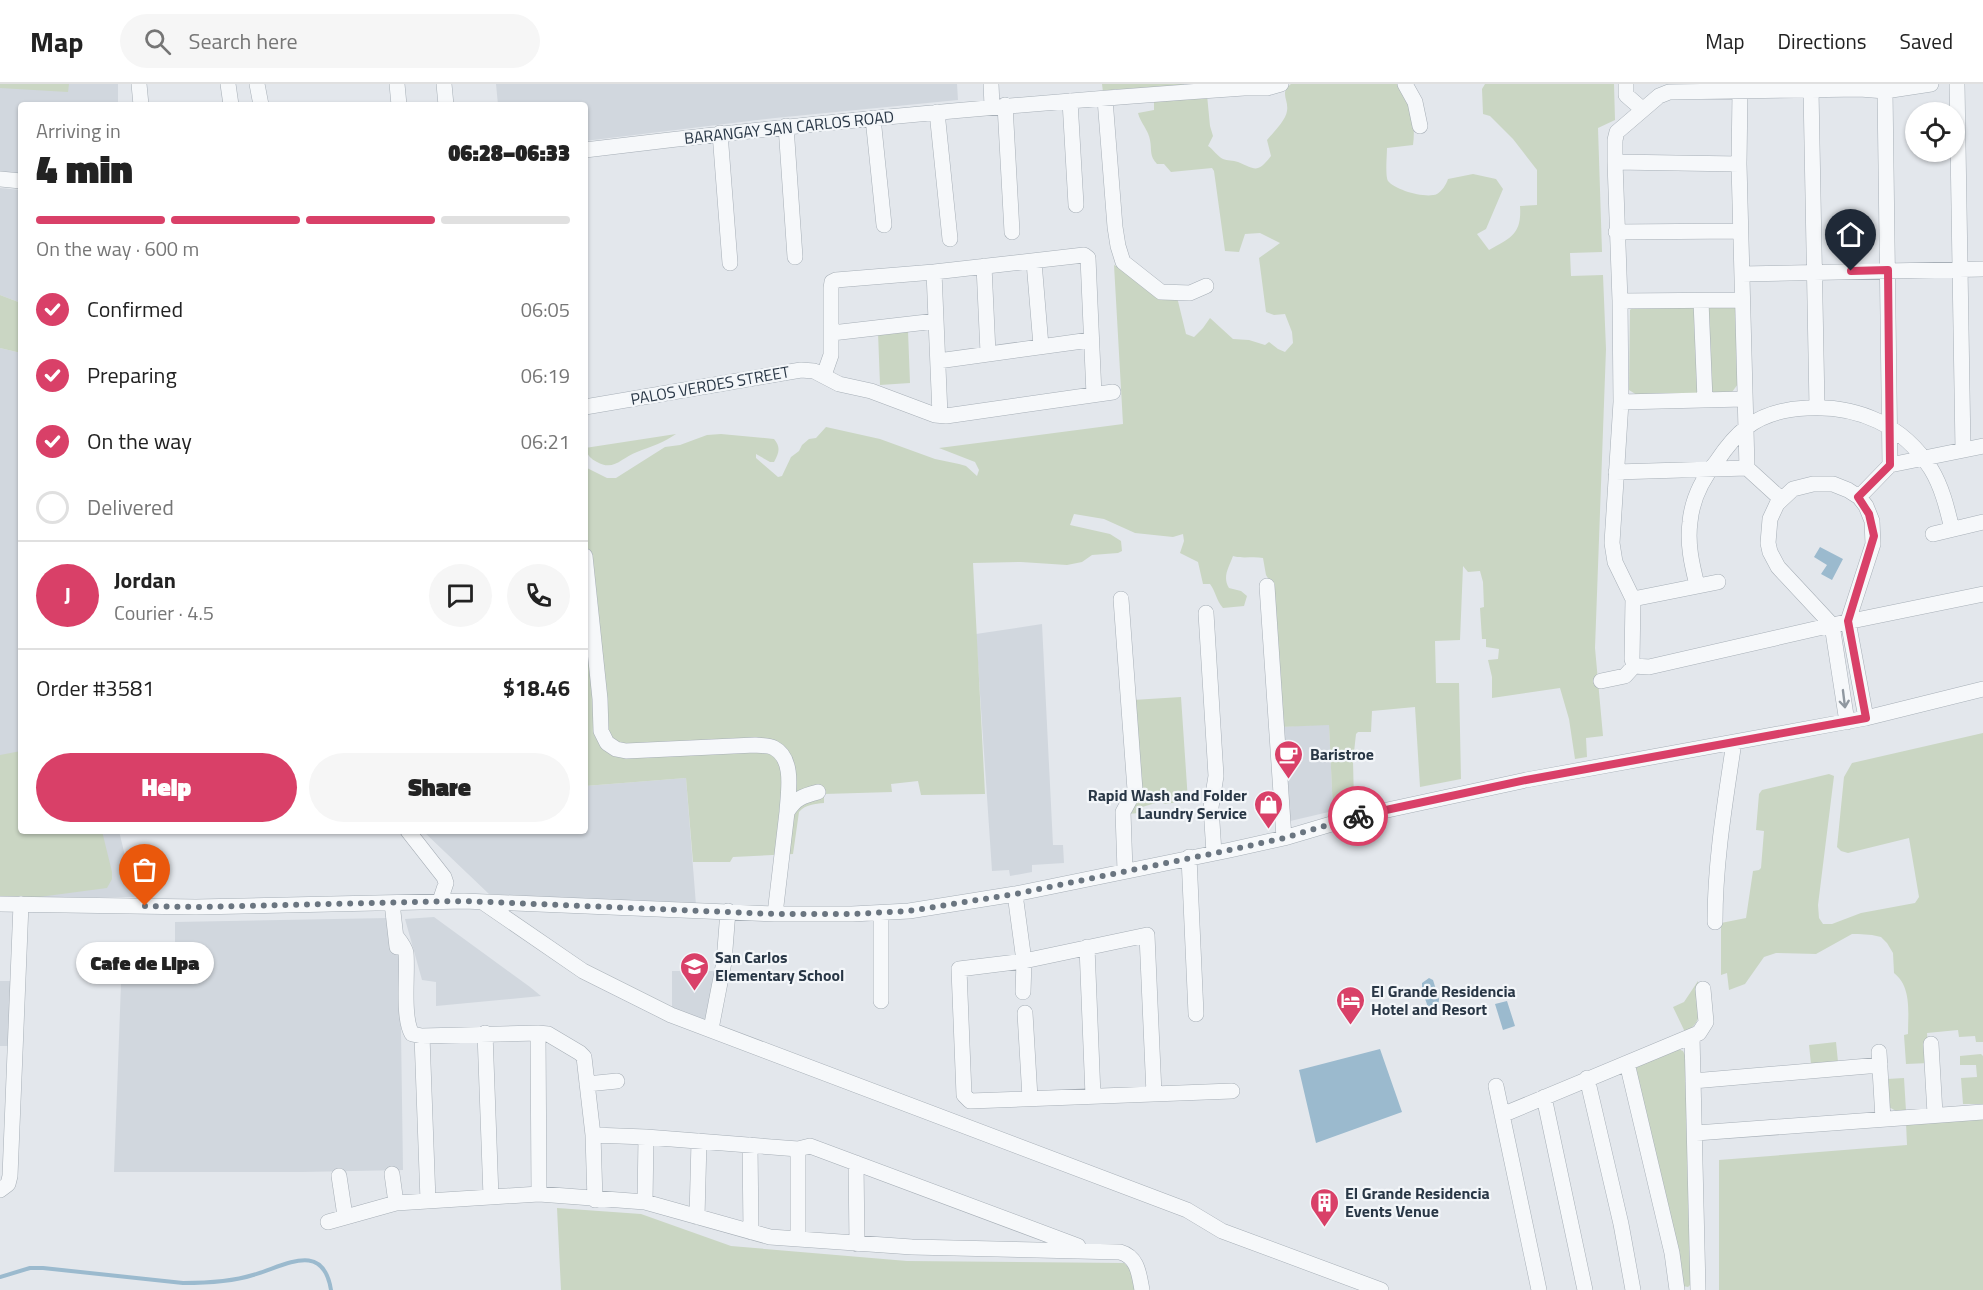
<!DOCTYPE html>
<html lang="en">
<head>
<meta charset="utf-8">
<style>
	body { margin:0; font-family:"Titillium Web",sans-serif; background:#f6f6f6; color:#222; height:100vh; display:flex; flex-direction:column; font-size:22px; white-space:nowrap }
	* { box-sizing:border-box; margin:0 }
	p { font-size:20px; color:#767676 }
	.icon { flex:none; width:33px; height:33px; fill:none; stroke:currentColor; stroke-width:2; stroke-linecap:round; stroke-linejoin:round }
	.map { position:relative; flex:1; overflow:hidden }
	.panel { position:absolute; left:18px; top:18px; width:570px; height:732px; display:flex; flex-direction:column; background:#fff; border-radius:6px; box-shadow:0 2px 4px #0004 }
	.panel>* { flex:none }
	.fabs { position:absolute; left:1905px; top:18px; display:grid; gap:12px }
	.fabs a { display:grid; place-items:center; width:60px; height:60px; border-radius:50%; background:#fff; box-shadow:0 2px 4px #0004; font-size:30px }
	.pin { position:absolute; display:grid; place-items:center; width:51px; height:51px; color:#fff; margin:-62px -26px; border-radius:50% 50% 50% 0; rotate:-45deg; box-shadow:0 0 6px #0007 }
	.pin .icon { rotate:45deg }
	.courier { position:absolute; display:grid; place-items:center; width:60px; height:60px; margin:-30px; border:4px solid #d94068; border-radius:50%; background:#fff; color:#222; box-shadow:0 2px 8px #0007 }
	.bubble { position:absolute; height:42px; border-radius:21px; background:#fff; box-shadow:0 2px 4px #0004; font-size:20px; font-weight:800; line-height:42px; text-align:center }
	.summary em { font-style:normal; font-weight:800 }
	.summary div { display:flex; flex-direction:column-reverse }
	.summary { display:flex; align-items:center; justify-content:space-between; height:102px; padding:0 18px }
	h1 { font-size:39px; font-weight:800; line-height:45px }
	.bar { display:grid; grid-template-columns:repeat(4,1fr); gap:9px 6px; align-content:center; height:72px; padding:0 18px }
	.bar i { height:8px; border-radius:4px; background:#e0e0e0 }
	.bar .active { background:#d94068 }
	.bar p { grid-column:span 4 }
	.line { display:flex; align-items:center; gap:15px; padding:0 18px; border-top:2px solid #e0e0e0 }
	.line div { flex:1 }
	.round { display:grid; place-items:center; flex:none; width:63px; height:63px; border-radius:32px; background:#f6f6f6 }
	ol { padding:0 18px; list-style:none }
	li { display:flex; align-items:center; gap:18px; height:66px }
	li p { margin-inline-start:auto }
	li .icon { padding:6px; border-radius:50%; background:#d94068; color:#fff; stroke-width:4 }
	li:last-child { color:#767676 }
	li i { width:33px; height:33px; border:3px solid #e0e0e0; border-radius:50% }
	.button { display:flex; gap:12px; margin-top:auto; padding:12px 18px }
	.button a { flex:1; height:69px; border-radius:36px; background:#d94068; color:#fff; font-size:24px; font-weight:800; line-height:69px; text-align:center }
	.button a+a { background:#f6f6f6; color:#222 }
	header { display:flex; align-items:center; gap:36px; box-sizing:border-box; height:84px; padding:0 30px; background:#fff; border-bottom:2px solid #e0e0e0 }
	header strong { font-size:28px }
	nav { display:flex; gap:33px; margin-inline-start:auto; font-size:21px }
	.search { width:420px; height:54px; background:#f6f6f6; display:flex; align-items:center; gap:15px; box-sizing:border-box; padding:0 21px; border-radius:33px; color:#767676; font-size:22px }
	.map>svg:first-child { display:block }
	.built { fill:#d1d7de }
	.green { fill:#cad6c3 }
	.water { fill:#9bbace }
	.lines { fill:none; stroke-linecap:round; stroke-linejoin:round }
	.stream { stroke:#9bbace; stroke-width:4 }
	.minor-casing { stroke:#a7afb7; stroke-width:16 }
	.minor { stroke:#f6f8fa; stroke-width:15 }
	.oneway { stroke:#9098a0 }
	.done { stroke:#6a7580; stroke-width:6; stroke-dasharray:0 10.8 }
	.route { stroke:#d94068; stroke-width:8 }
	.labels { text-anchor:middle; stroke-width:4.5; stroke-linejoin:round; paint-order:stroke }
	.street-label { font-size:16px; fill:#293746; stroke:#f3f6f9 }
	.poi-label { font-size:16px; font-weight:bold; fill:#293746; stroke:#f3f6f9; text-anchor:start }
</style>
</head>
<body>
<header>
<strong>Map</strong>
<div class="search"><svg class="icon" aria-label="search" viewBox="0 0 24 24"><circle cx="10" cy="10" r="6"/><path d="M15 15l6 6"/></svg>Search here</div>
<nav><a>Map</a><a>Directions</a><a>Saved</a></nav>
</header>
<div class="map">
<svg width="1983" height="1206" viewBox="0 0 1983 1206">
	<rect width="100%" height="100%" fill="#e3e7ec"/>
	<path class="built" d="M 0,0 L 118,0 L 118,21 L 21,21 L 21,90 L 0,88 Z
		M 496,0 L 957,0 L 958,16 L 775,34 L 585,57 L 585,21 L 498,21 Z
		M 0,104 L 21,106 L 21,219 L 0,211 Z
		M 0,264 L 21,269 L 21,747 L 119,747 L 135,813 L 0,813 Z
		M 1042,540 L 1053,761 L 1063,761 L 1064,779 L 1032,781 L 1032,788 L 1010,792 L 1009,786 L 992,787 L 976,550 Z
		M 1329,640 L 1333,727 L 1286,738 L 1280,643 Z
		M 686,694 L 696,821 L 489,810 L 423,747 L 585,747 L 585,702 Z
		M 434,833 L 530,903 L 541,912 L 436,922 L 436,898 L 422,896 L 405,835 Z
		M 388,834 L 400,878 L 403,1086 L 303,1088 L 114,1088 L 122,873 L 175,876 L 175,838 Z
		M 672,887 L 718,887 L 709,939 L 672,926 Z
		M 0,897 L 15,897 L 13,962 L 0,962 Z"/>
	<path class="green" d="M 0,0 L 69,0 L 68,8 L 0,4 Z
		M 1102,0 L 1184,0 L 1184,4 L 1118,8 L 1116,5 L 1103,8 Z
		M 1291,0 L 1398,0 C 1411,17 1416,40 1413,61 L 1387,64 C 1387,71 1385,92 1388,97 C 1395,106 1426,115 1437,110 C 1442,107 1446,101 1448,95 L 1473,90 L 1496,95 L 1503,105 L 1486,145 L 1477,150 L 1489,166 C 1511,154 1522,150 1520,122 L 1537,121 L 1537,86 L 1513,55 L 1490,32 L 1483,30 L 1482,5 L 1485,0 L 1614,0 L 1615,36 L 1598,44 L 1602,168 L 1570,169 L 1571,192 L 1603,191 L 1606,265 L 1595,564 L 1603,652 L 1586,654 L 1587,673 L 1575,675 L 1569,635 L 1560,604 L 1492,614 L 1492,593 L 1488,576 L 1498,575 L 1499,565 L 1486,563 L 1486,555 L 1482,555 L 1480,524 L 1484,523 L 1483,498 L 1480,487 L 1468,488 L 1463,482 L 1460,556 L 1435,557 L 1436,599 L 1459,599 L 1461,695 L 1420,703 L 1415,623 L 1372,627 L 1371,648 L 1358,648 L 1356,650 L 1353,677 L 1354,719 L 1333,727 L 1329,641 L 1280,643 L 1269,496 L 1266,491 L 1263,474 C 1253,472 1243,475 1233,472 C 1229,483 1222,493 1229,504 L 1241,507 L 1247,512 L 1244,522 L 1223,524 C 1216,516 1216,508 1210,500 L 1203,500 L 1198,478 L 1180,469 L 1184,457 L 1183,450 L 1173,453 L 1135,449 L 1104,435 L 1074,430 L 1070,441 L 1110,450 L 1121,457 L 1122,467 L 1118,469 L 1092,471 L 1082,478 L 1067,481 L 1021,478 L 973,479 L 985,710 L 921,711 L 918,697 L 891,700 L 892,708 L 824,710 L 824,719 C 815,720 806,720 799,728 L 793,770 L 733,773 L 730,778 L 693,778 L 686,694 L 585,702 L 585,383 L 607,394 L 616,394 L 665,363 L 680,361 L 707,351 L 721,350 L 774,355 C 781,363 779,369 774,378 L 770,378 L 756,370 L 756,374 L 778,393 L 782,392 L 791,373 L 799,367 L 802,361 L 809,355 L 816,354 L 826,343 L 880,355 L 935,375 L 959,380 L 966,382 L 977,392 L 979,386 L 975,378 L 939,364 L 1123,340 L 1114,181 L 1177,213 L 1186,250 L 1194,253 L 1203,244 L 1210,234 L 1233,255 L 1249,256 L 1265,261 L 1269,258 L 1278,265 L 1285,268 L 1293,259 L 1292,248 L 1285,230 L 1274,231 L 1266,228 L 1259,174 L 1280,159 L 1260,149 L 1245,150 L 1239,168 L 1225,167 L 1214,87 L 1212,84 L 1171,88 L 1164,80 L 1157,80 C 1149,72 1152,66 1150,56 C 1149,47 1140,38 1138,29 L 1154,26 L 1154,15 L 1207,11 L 1210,42 L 1213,52 L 1208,62 C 1213,65 1218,73 1223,75 C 1227,77 1233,76 1238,78 C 1255,85 1257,90 1271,72 L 1267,56 C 1273,49 1286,36 1287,27 C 1289,15 1279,9 1291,0 Z
		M 0,211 L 21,219 L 21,269 L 0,264 Z
		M 1728,220 L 1736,224 L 1738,300 L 1732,308 L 1637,311 L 1629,306 L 1630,226 L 1635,221 Z
		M 908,247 L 910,299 L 880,301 L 878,248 Z
		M 676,350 C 665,358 650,363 637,368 C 622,373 614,388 597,378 C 591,375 588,372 585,364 Z
		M 1181,613 L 1188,717 L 1164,720 L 1162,717 L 1139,724 L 1139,729 L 1127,730 L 1133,616 Z
		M 1983,649 L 1983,958 L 1976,958 L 1975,952 L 1959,953 L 1958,946 L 1927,949 L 1929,979 L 1906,980 L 1904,951 L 1908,950 C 1908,929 1912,903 1894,889 L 1893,869 L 1887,859 L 1881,853 L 1872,851 L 1858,850 L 1852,850 L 1816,870 L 1776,869 L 1764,873 L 1745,900 L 1729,906 L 1727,889 L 1721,891 L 1721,839 L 1746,834 L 1753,787 L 1759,786 L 1761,784 L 1764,747 L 1756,746 L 1759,710 L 1762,706 L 1829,690 L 1834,692 L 1818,821 L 1819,834 L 1823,840 L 1832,840 L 1861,829 L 1915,819 L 1919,813 L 1909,754 L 1848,769 L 1841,767 L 1837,763 L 1844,693 L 1852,679 Z
		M 21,667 L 21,747 L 102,747 L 112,788 L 112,795 L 107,804 L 39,813 L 0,813 L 0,671 Z
		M 1698,897 C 1699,916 1706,938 1685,948 L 1673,923 L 1684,918 Z
		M 1836,958 L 1838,978 L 1811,980 L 1809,961 Z
		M 1678,965 L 1683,967 L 1686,973 L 1691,1200 L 1688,1203 L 1683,1202 L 1635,993 L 1636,983 Z
		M 1981,970 L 1983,972 L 1983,1020 L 1963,1020 L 1961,994 L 1977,993 L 1976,981 L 1960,981 L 1960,972 Z
		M 1904,994 L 1906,1027 L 1896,1027 L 1889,1023 L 1887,995 Z
		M 1983,1035 L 1983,1206 L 1719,1206 L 1719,1076 L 1907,1061 L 1906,1039 Z
		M 557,1124 L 641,1130 L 731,1162 L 907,1177 L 1124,1179 L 1130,1185 L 1135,1206 L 561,1206 Z"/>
	<path class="water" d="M 1820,463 L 1843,475 L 1832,496 L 1821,490 L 1827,481 L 1814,473 Z
		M 1429,894 L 1433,896 L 1439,915 L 1438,925 L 1431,928 L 1429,926 L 1422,906 L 1422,899 Z
		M 1507,917 L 1515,942 L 1503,946 L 1495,920 Z
		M 1380,965 L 1402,1028 L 1316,1059 L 1299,986 Z"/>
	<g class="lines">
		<path class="stream" d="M 0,1193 L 30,1184 L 43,1184 L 183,1199 C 206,1199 231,1198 253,1191 C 285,1182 323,1156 331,1206"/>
		<defs>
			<path id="minor" d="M 139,0 L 141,21
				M 228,0 L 231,21
				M 257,0 L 261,21
				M 397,0 L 399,21
				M 444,0 L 446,21
				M 991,0 L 992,22
				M 1405,0 L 1415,18 L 1420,42
				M 1626,0 L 1626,11 L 1642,25
				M 1957,0 L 1963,366
				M 1811,6 L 1817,323
				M 1885,7 L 1890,381
				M 1740,8 L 1739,80 L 1747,384
				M 1105,15 L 1115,143 L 1118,162 L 1123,178 L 1161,208 L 1190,209 L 1206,202
				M 1070,17 L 1076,121
				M 1005,21 L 1012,148
				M 937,28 L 950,155
				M 873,34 L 884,141
				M 786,42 L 795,173
				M 720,49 L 730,179
				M 585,66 C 804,39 1024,19 1244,4 L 1267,4 L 1281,0
				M 1615,78 L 1739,80
				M 0,95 L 21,97
				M 1616,148 L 1740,147
				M 1034,178 L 1041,262
				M 984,182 L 988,269
				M 934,188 L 940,331
				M 1742,190 L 1983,185
				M 1620,217 L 1742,216
				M 1701,217 L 1705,316
				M 832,249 L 936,237
				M 938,277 L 1090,256
				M 824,291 L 831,271 L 831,204 L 832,198 L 836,196 L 934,188 L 1084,171 L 1088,174 L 1094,311
				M 1621,318 L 1744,315
				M 585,323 L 801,286 L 814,287 L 839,300 L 871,307 L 935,331 L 946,332 L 1113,308
				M 1616,388 L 1747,384 L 1781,415
				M 1859,413 L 1890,381 L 1983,362
				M 1933,450 L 1983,438
				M 585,472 L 600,615 L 601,647 L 607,659 L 616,665 L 626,667 L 755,661 C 761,662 769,661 774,664 C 795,675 788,709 787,728
				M 1697,501 C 1692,481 1687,460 1690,438 C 1692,416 1703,394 1717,377 C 1725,365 1735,352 1747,343 C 1764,330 1786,325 1807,324 C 1858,321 1903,341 1931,385 C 1942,403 1947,424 1952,445
				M 1267,502 L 1284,754
				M 1121,515 L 1135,706 L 1123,728 L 1125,787
				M 1633,515 L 1718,498
				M 1206,529 L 1216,692 L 1211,723 L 1214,769
				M 1634,582 L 1632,575 L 1633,515 L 1615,478 L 1612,459 L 1621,318 L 1620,217 L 1615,78 L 1615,56 L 1617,48 L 1659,12 L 1669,8 L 1860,5 L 1885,7 L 1931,0
				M 1601,597 L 1625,592 L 1634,582 L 1649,583 L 1832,541 L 1983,510
				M 1847,638 L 1832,541 L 1778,483 L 1770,468 L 1768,459 L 1770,435 L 1777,420 L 1793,405 L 1813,400 L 1833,400 L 1848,406 L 1859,413 L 1866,422 L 1872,437 L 1873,460 L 1848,537 L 1866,634
				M 408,747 L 444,793 L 446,799 L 440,817
				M 1189,773 L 1196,930
				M 1015,810 L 1024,877 L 1023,908
				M 392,819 L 397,863
				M 484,819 L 583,887 L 671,931 L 1187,1126 L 1222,1147 L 1381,1206
				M 0,820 L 196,823 L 464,817 L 775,830 L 852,830 L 909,827 L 1015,810 L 1230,766 L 1284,754 L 1355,733 L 1526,696 L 1866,634 L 1983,605
				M 775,830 L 787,728 C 795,715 802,712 818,708
				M 1715,838 C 1715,777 1725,719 1734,658
				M 396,852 C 400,857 405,863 406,869 C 408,889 402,933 412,950 L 422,952 L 538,949 L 548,950 L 580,969 L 584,973 L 593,1051 L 595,1116
				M 1087,863 L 1093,1012
				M 881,917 L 881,829
				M 1025,929 L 1030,1014
				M 711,945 L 724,878 L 728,827
				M 485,949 L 491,1113
				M 538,949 L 539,1110
				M 422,952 L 428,1117
				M 1692,952 L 1698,1206
				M 1931,960 L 1935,1030
				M 1879,968 L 1883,1035
				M 1627,979 L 1672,1169 L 1677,1206
				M 1587,994 L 1621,1140 L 1633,1206
				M 1693,997 L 1880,981
				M 587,1000 L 617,997
				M 1496,1002 L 1539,1206
				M 1154,1010 L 1147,851 L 1024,877 L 959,885 L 964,1011 L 970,1017 L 1232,1007
				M 1544,1013 L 1585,1206
				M 1502,1031 L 1699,949 L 1706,938 L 1703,905
				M 1696,1049 L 1983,1028
				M 593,1051 L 646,1053 L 798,1065 L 810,1062 L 1078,1162
				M 750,1061 L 751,1148
				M 856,1079 L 857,1160
				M 392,1090 L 396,1119
				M 339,1092 L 345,1132
				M 0,1106 L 8,1100 L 10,1092 L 21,820
				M 645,1118 L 646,1053
				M 697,1133 L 699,1057
				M 328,1138 L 396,1119 L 539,1110 L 645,1118 L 770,1153 L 912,1163 L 1120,1168 C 1138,1173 1139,1190 1142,1206
				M 798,1155 L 798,1065"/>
		</defs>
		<use href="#minor" class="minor-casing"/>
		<use href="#minor" class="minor"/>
	</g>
	<defs><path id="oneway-shaft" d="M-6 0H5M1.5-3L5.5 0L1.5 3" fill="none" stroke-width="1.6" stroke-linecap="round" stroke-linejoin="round" transform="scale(1.5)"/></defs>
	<use class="oneway" href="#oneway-shaft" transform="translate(1844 615) rotate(83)"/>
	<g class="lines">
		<path class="done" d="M 145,822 L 196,823 L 464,817 L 775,830 L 852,830 L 909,827 L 1015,810 L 1230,766 L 1284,754 L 1358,732"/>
		<path class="route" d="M 1358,732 L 1526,696 L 1866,634 L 1848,537 L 1874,452 L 1869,430 L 1858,413 L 1890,381 L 1888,186 L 1851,187"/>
	</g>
	<defs>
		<symbol id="cafe-pin" viewBox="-11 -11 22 30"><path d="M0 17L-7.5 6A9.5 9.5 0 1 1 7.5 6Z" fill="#d94068" stroke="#f3f6f9"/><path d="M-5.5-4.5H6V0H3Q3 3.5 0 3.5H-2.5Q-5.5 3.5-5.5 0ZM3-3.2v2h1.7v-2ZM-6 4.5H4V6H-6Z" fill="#fff"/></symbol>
		<symbol id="shop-pin" viewBox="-11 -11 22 30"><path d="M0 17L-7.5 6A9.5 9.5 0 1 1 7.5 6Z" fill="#d94068" stroke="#f3f6f9"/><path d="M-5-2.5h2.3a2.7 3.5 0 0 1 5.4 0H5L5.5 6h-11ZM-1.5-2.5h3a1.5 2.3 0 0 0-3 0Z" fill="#fff"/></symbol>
		<symbol id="school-pin" viewBox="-11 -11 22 30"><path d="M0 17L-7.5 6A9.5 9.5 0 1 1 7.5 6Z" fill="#d94068" stroke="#f3f6f9"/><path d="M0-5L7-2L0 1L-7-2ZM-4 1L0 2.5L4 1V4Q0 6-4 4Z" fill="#fff"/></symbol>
		<symbol id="hotel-pin" viewBox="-11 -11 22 30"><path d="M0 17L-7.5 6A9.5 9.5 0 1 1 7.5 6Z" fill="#d94068" stroke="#f3f6f9"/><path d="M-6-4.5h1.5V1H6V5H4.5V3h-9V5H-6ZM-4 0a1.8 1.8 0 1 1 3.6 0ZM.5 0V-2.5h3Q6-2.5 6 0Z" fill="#fff"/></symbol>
		<symbol id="building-pin" viewBox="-11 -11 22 30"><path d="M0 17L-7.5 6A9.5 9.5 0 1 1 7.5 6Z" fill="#d94068" stroke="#f3f6f9"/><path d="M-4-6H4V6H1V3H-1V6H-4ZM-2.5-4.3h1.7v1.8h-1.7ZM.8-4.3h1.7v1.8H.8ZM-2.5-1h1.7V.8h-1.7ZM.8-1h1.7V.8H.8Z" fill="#fff"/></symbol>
	</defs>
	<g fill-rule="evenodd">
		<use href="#cafe-pin" x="1272" y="654" width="33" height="45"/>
		<use href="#shop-pin" x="1252" y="704" width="33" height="45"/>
		<use href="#school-pin" x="678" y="866" width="33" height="45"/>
		<use href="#hotel-pin" x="1334" y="900" width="33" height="45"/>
		<use href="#building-pin" x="1308" y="1102" width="33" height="45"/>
	</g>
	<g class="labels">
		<g class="street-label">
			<text transform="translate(789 43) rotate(-6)" y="6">BARANGAY SAN CARLOS ROAD</text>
			<text transform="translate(710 301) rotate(-10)" y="6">PALOS VERDES STREET</text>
		</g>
		<g class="poi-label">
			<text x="1310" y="676">Baristroe</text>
			<text x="1247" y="717" text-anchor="end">Rapid Wash and Folder<tspan x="1247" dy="18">Laundry Service</tspan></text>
			<text x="715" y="879">San Carlos<tspan x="715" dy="18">Elementary School</tspan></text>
			<text x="1371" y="913">El Grande Residencia<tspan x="1371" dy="18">Hotel and Resort</tspan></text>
			<text x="1345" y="1115">El Grande Residencia<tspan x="1345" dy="18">Events Venue</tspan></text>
		</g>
	</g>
</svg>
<div class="fabs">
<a><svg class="icon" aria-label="locate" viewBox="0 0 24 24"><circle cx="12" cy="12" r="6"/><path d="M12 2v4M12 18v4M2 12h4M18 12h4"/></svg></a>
</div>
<div class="pin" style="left:145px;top:822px;background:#ea580c"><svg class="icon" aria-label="bag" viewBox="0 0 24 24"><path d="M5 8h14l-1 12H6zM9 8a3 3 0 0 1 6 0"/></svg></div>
<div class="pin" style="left:1851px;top:187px;background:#1f2937"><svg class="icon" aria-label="home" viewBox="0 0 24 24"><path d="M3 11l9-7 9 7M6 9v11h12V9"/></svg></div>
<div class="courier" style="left:1358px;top:732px"><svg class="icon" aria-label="bike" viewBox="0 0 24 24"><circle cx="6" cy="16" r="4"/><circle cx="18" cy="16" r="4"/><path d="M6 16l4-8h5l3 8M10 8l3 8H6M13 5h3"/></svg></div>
<div class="bubble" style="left:76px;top:858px;width:138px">Cafe de Lipa</div>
<section class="panel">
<div class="summary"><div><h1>4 min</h1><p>Arriving in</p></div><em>06:28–06:33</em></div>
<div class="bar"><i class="active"></i><i class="active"></i><i class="active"></i><i></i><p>On the way · 600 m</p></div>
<ol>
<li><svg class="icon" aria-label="check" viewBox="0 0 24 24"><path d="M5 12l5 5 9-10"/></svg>Confirmed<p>06:05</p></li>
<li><svg class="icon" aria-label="check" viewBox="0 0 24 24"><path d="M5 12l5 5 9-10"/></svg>Preparing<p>06:19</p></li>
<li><svg class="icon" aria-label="check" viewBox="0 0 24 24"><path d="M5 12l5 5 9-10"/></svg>On the way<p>06:21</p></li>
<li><i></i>Delivered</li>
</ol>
<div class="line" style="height:108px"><b class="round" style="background:#d94068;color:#fff">J</b><div><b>Jordan</b><p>Courier · 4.5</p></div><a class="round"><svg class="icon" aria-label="chat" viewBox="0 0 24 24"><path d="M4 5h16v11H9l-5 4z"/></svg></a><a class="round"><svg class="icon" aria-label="phone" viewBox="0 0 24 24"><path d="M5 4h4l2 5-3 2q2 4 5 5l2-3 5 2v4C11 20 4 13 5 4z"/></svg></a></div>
<div class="line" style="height:78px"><div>Order #3581</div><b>$18.46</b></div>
<div class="button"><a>Help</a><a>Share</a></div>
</section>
</div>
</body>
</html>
